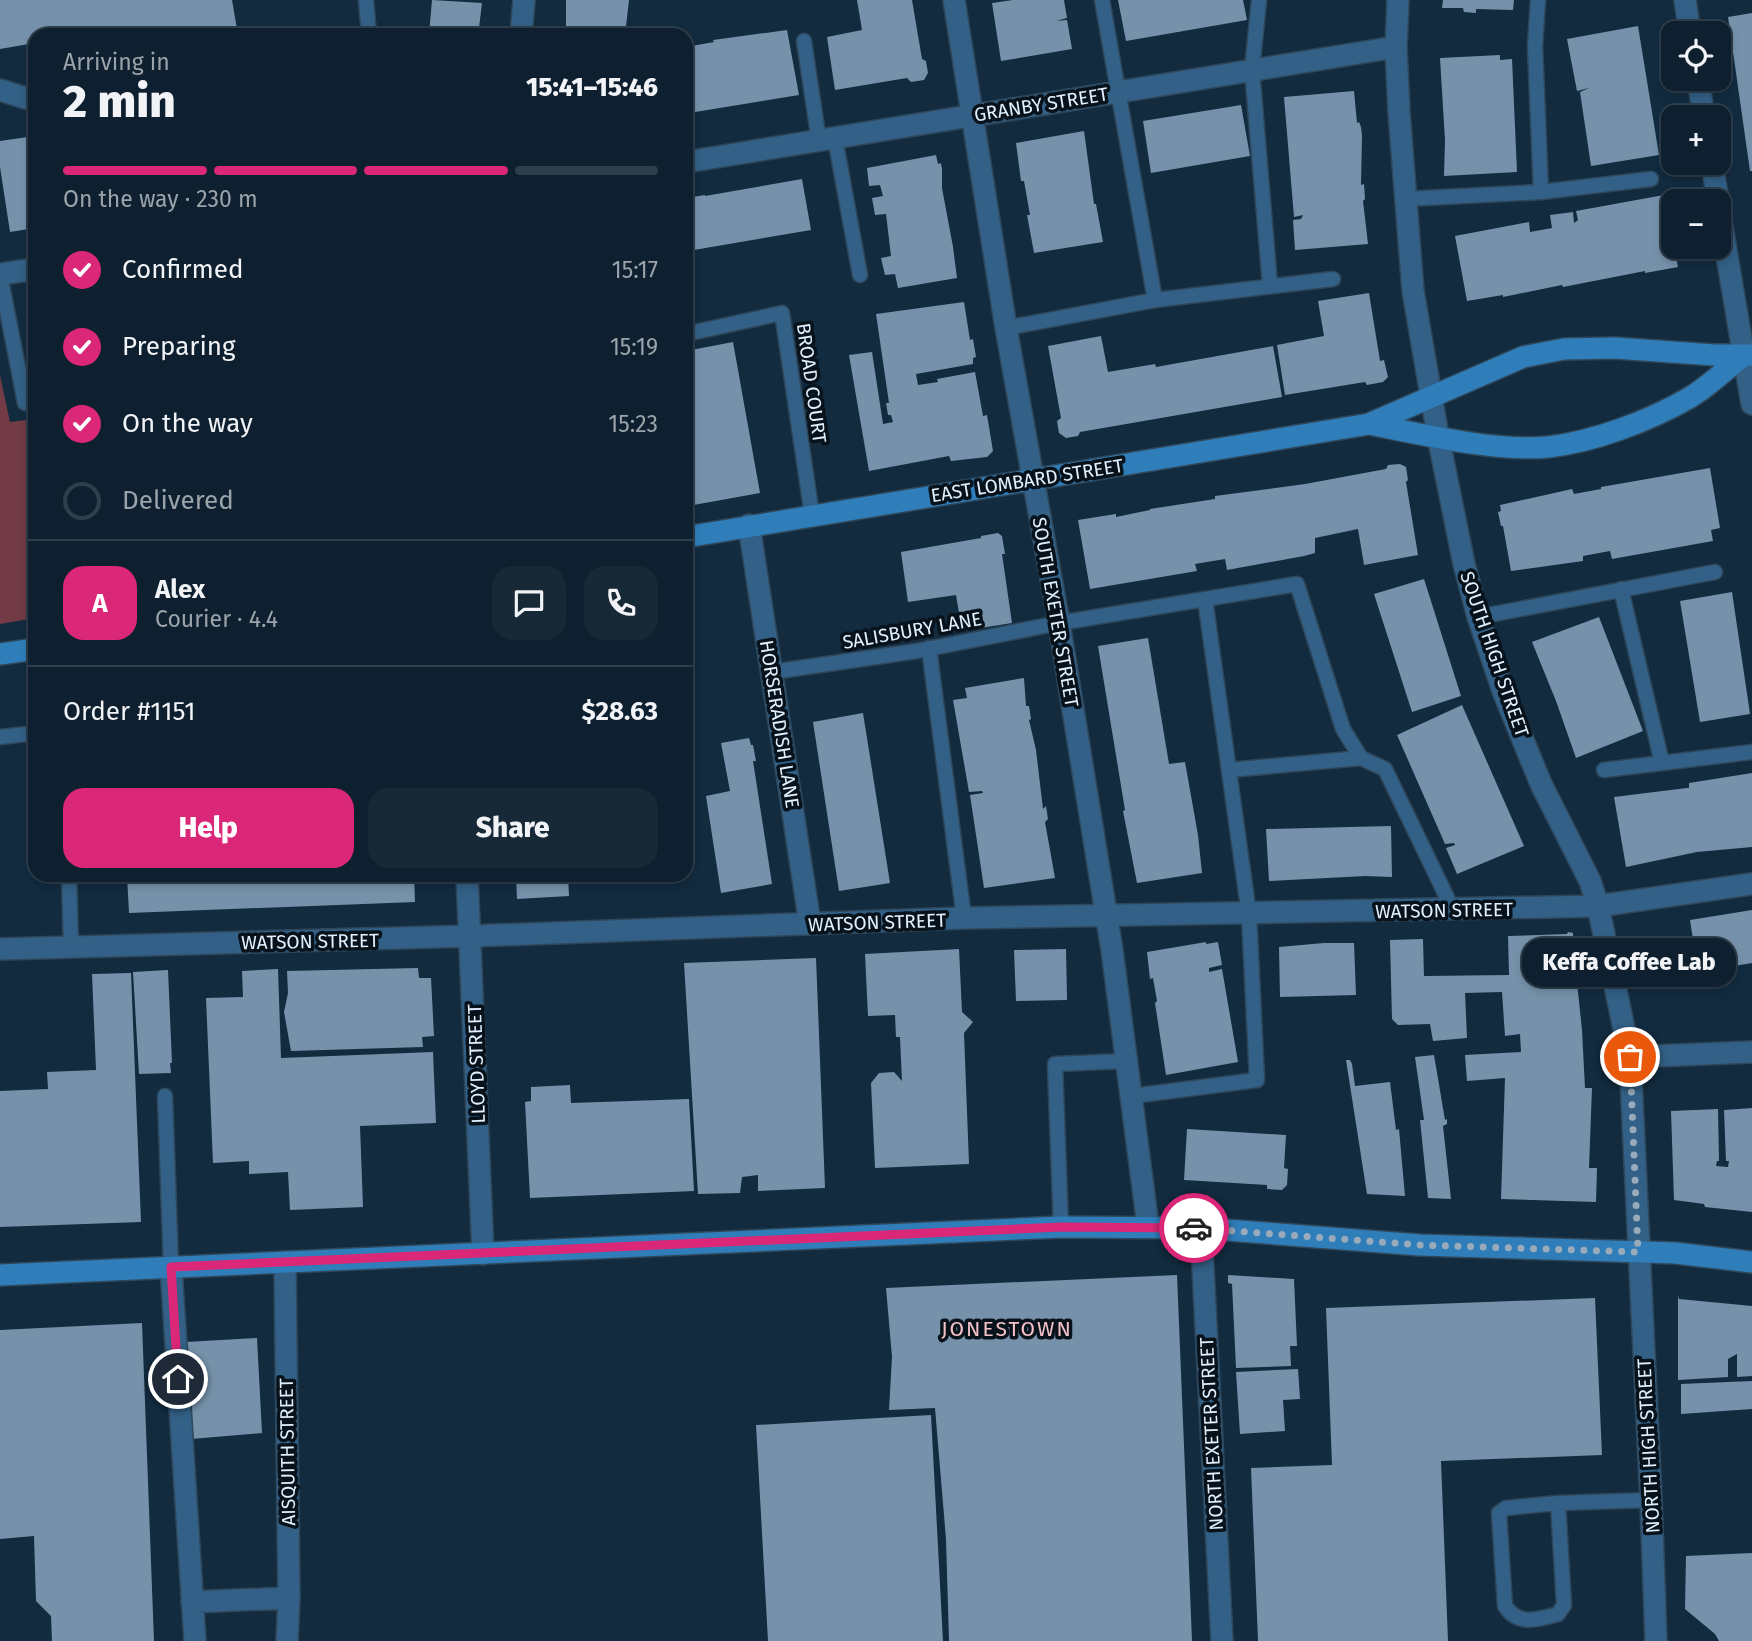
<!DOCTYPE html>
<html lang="en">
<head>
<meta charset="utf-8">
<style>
	body { margin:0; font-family:"Fira Sans",sans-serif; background:#172837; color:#f1f3f6; height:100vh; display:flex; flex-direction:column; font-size:26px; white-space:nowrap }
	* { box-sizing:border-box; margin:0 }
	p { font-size:23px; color:#9ba3aa }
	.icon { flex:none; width:38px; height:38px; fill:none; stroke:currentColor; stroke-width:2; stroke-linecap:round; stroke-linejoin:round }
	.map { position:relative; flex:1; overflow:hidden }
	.sheet { position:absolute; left:28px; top:28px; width:665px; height:854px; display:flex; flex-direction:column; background:#0e202f; border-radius:21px; box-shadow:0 4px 10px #0003,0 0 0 2px #2e3e4b }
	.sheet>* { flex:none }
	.tools { position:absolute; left:1661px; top:21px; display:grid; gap:14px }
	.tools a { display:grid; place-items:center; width:70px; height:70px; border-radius:14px; background:#0e202f; box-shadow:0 4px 10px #0003,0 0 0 2px #2e3e4b; font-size:35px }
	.pin { position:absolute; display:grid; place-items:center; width:60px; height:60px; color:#fff; margin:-30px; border:4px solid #fff; border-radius:50%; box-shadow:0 2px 7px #0007 }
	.courier { position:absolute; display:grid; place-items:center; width:70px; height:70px; margin:-35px; border:5px solid #db2777; border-radius:50%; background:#fff; color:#222; box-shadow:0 2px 9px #0007 }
	.bubble { position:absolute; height:49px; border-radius:21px; background:#0e202f; box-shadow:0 4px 10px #0003,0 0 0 2px #2e3e4b; font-size:23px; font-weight:800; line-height:49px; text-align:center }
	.summary em { font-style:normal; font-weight:800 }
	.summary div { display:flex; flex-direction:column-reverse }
	.summary { display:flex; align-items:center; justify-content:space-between; height:119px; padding:0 35px }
	h1 { font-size:46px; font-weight:800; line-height:52px }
	.bar { display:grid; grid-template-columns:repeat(4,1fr); gap:10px 7px; align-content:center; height:84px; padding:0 35px }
	.bar i { height:9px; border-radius:5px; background:#2e3e4b }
	.bar .active { background:#db2777 }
	.bar p { grid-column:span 4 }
	.line { display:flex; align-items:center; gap:18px; padding:0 35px; border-top:2px solid #2e3e4b }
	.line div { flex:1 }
	.round { display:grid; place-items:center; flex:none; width:74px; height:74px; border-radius:21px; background:#172837 }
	ol { padding:0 35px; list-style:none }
	li { display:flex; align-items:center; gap:21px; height:77px }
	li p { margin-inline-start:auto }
	li .icon { padding:7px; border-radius:50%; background:#db2777; color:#fff; stroke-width:4 }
	li:last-child { color:#9ba3aa }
	li i { width:38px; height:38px; border:4px solid #2e3e4b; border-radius:50% }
	.cta { display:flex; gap:14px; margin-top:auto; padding:14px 35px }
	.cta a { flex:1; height:80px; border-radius:21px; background:#db2777; color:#fff; font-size:28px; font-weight:800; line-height:80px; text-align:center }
	.cta a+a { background:#172837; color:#f1f3f6 }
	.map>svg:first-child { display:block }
	.green { fill:#723b45 }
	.building { fill:#7692ab }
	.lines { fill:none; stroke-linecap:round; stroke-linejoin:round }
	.lane-casing { stroke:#2f475a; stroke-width:17 }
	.street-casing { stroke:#2f475a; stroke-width:24 }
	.secondary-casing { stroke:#2f475a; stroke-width:24 }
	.lane { stroke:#326086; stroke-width:14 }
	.street { stroke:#326086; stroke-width:21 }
	.secondary { stroke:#2f7eba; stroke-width:21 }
	.done { stroke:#99abbb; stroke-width:7; stroke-dasharray:0 12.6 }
	.route { stroke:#db2777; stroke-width:9 }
	.labels { text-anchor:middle; stroke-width:7; stroke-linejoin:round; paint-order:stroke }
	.street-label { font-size:19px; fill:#e1f0fe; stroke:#08121b }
	.neighbourhood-label { font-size:21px; letter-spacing:2px; fill:#f4c1c8; stroke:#08121b }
</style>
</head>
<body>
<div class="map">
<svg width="1752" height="1641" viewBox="0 0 1752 1641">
	<rect width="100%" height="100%" fill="#122b3f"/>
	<path class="green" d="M 0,375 L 10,422 L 35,419 L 35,618 L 0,624 Z"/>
	<path class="building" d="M 0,0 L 232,0 L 238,35 L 96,35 L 95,31 L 70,35 L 35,35 L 35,43 L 0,49 Z
		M 432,0 L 482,3 L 479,28 L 482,28 L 481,35 L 429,35 Z
		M 566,0 L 629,0 L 625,35 L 566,35 Z
		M 857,0 L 912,0 L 922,59 L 926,61 L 928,73 L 924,80 L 911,82 L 907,78 L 835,90 L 827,37 L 862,30 Z
		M 1013,0 L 1064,0 L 1067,18 L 1056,21 L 1067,20 L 1072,49 L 1001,61 L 992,3 Z
		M 1118,0 L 1243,0 L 1247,20 L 1126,41 Z
		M 1443,0 L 1514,0 L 1513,10 L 1476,9 L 1476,13 L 1464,12 L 1463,8 L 1442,8 Z
		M 1752,13 L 1752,171 L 1750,171 L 1728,17 Z
		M 1638,26 L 1659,155 L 1591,166 L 1580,92 L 1589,88 L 1577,91 L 1567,39 Z
		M 787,30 L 799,95 L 689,113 L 686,98 L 686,47 L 714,42 L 713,40 Z
		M 1500,55 L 1500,60 L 1512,59 L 1517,172 L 1444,176 L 1445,140 L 1440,58 Z
		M 1354,91 L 1357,123 L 1359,122 L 1361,127 L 1362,136 L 1361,185 L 1364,184 L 1365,199 L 1363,201 L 1368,244 L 1295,250 L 1293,220 L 1301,219 L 1303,215 L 1294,217 L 1284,97 Z
		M 1241,105 L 1250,156 L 1151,173 L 1143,121 Z
		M 1084,131 L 1094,204 L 1096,204 L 1103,242 L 1034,253 L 1027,215 L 1030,215 L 1024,181 L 1021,181 L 1016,143 Z
		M 35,136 L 35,228 L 10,232 L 0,167 L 0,141 Z
		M 936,155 L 938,164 L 941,163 L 942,170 L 942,188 L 953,247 L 957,278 L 898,288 L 895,274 L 885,275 L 881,258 L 891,256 L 886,214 L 875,215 L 872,198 L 883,196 L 880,185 L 869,186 L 867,168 Z
		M 802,179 L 811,230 L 688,251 L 686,236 L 686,198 L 705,195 L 705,196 Z
		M 1664,195 L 1678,267 L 1645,273 L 1645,271 L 1563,287 L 1562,285 L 1503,297 L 1503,295 L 1467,301 L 1455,236 L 1529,222 L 1530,232 L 1552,228 L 1550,215 L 1573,212 L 1574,223 L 1578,220 L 1576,211 Z
		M 1369,293 L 1380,361 L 1384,360 L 1388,377 L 1383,382 L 1367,385 L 1365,382 L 1285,395 L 1277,345 L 1324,336 L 1318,301 Z
		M 964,302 L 970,340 L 973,339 L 976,357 L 973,358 L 973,364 L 916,374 L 918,385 L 938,382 L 937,379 L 975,372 L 983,416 L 987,415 L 993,451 L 987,457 L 951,461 L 949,456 L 869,471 L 849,355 L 872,352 L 883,424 L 893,422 L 891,415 L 888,415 L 886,403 L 889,403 L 876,314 Z
		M 1101,336 L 1108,372 L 1155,364 L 1156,367 L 1273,346 L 1282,397 L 1080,432 L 1078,436 L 1066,438 L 1059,433 L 1057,421 L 1061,418 L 1048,346 Z
		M 733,342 L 760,493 L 688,506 L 686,351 Z
		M 1400,464 L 1406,467 L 1408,480 L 1406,482 L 1418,555 L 1364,565 L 1358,529 L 1315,538 L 1315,553 L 1304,556 L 1227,570 L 1225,559 L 1195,564 L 1197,571 L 1090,589 L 1078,520 L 1116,514 L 1116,517 L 1150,510 L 1150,509 L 1215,499 L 1215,496 L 1305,484 L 1386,469 L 1388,465 Z
		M 1710,468 L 1720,528 L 1711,530 L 1713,541 L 1612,559 L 1610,551 L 1583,556 L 1583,561 L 1511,571 L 1503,526 L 1501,526 L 1498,512 L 1501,511 L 1500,505 L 1572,489 L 1574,494 L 1601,489 L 1601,487 Z
		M 998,533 L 1002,536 L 1005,554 L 1002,554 L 1012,623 L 962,631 L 956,595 L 908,602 L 901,552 L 981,538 L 981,536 Z
		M 1424,579 L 1461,696 L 1412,712 L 1374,594 Z
		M 1732,592 L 1750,714 L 1700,722 L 1680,601 Z
		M 1599,617 L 1643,731 L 1576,758 L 1556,701 L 1532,642 Z
		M 1148,638 L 1169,764 L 1185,762 L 1198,835 L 1202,873 L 1137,883 L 1123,811 L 1125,810 L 1098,646 Z
		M 1024,678 L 1026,706 L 1029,706 L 1031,719 L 1029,720 L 1036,750 L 1043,809 L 1046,806 L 1048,819 L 1045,822 L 1055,878 L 984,888 L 970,795 L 983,793 L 982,791 L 969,792 L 953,700 L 967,698 L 965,688 Z
		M 1462,705 L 1524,846 L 1457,874 L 1446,848 L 1455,845 L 1454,843 L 1445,844 L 1397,735 Z
		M 863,713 L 890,883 L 839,891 L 813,722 Z
		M 749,738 L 751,745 L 753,745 L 756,761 L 753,761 L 772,884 L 721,893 L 706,796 L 730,791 L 721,743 Z
		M 1752,773 L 1752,847 L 1697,852 L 1626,867 L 1614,797 L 1687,788 L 1689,788 L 1689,783 Z
		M 1391,826 L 1392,877 L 1365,876 L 1269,881 L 1266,829 Z
		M 127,875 L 414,875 L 415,902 L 129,913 Z
		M 516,875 L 568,875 L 569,896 L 517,899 Z
		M 1752,910 L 1752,963 L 1698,972 L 1690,920 Z
		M 1568,932 L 1573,933 L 1574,973 L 1576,973 L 1582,1030 L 1585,1088 L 1592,1088 L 1589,1168 L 1597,1168 L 1596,1202 L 1501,1199 L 1505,1078 L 1467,1081 L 1465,1055 L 1521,1052 L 1520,1034 L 1505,1036 L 1502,992 L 1465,993 L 1467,1038 L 1433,1041 L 1430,1024 L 1398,1025 L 1392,1019 L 1390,940 L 1423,939 L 1424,976 L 1509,975 L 1508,936 L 1567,934 Z
		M 1206,942 L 1206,944 L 1218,942 L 1222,965 L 1209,968 L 1209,972 L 1222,969 L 1238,1062 L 1166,1075 L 1155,1003 L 1157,1001 L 1153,978 L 1150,979 L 1147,952 Z
		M 1324,943 L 1354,943 L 1356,995 L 1280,997 L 1279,947 Z
		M 959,949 L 962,1012 L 973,1022 L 964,1033 L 969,1164 L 875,1168 L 871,1083 L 879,1073 L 894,1072 L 902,1081 L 900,1037 L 896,1037 L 895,1015 L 868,1016 L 865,954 Z
		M 1066,949 L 1067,1000 L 1016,1001 L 1014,950 Z
		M 816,958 L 825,1188 L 758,1191 L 758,1175 L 742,1177 L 740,1193 L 698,1194 L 684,963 Z
		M 418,968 L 419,978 L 431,978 L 434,1036 L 422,1037 L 423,1047 L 291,1051 L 284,1012 L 288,993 L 287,971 Z
		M 278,969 L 281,1058 L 433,1052 L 436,1123 L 360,1126 L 363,1207 L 290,1210 L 288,1172 L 249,1174 L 249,1161 L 213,1163 L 206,998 L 243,997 L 242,971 Z
		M 168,970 L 172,1063 L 170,1063 L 171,1073 L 139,1074 L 133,972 Z
		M 131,973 L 141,1222 L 0,1227 L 0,1091 L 48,1089 L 47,1072 L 96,1070 L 92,974 Z
		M 1434,1055 L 1445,1120 L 1447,1119 L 1447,1124 L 1443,1126 L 1451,1199 L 1428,1198 L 1420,1120 L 1424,1120 L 1415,1057 Z
		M 1346,1060 L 1350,1060 L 1352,1064 L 1355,1086 L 1390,1082 L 1396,1130 L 1399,1129 L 1405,1196 L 1367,1194 Z
		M 570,1085 L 571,1103 L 689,1099 L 694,1191 L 530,1198 L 525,1102 L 531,1101 L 531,1087 Z
		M 1752,1108 L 1752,1212 L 1705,1207 L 1704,1204 L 1674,1200 L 1671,1111 L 1718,1109 L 1719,1161 L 1717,1161 L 1716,1166 L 1728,1167 L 1729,1161 L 1726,1161 L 1724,1110 Z
		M 1187,1129 L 1286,1135 L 1284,1168 L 1288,1169 L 1287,1185 L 1282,1190 L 1267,1189 L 1267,1185 L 1184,1180 Z
		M 1177,1275 L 1192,1641 L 949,1641 L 946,1539 L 935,1408 L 889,1410 L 892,1357 L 886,1288 Z
		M 1228,1275 L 1294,1279 L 1297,1346 L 1290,1346 L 1291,1366 L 1236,1368 L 1232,1284 L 1228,1283 Z
		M 1678,1296 L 1679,1299 L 1752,1306 L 1752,1376 L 1737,1377 L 1737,1354 L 1728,1359 L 1728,1377 L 1678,1380 Z
		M 1595,1298 L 1602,1455 L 1441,1461 L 1448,1641 L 1258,1641 L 1251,1468 L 1332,1465 L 1326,1308 Z
		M 142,1323 L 154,1641 L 52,1641 L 51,1616 L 36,1601 L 34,1536 L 0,1539 L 0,1330 Z
		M 257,1338 L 262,1433 L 191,1439 L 186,1342 Z
		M 1298,1369 L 1300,1399 L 1283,1400 L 1285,1431 L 1240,1434 L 1236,1372 Z
		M 1752,1381 L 1752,1409 L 1681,1414 L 1681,1384 Z
		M 931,1415 L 943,1641 L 768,1641 L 756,1425 Z
		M 1752,1553 L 1752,1641 L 1719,1641 L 1715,1634 L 1685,1609 L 1686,1556 Z"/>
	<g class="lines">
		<defs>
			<path id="lane" d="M 366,0 L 369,35
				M 1102,0 L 1155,300
				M 1259,0 L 1252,70 L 1270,285
				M 1538,0 L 1535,46 L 1541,192
				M 804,41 L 819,141
				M 835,138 L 860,275
				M 1405,199 L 1541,192 L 1651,179
				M 0,275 L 25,403 L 35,401
				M 1006,328 L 1155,300 L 1333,279
				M 686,334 L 782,313 L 812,515
				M 1621,589 L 1662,763 L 1752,752
				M 1478,617 L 1715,572
				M 929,648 L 964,918
				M 772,672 L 917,651 L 1059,623 L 1297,584 L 1343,729 L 1361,758 L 1385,769 L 1453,910
				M 0,737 L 35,733
				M 1229,770 L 1361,758
				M 1604,770 L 1662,763
				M 69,875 L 71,947
				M 165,1096 L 171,1267
				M 1132,1096 L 1257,1080 L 1249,914 L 1205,599
				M 1061,1227 L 1055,1064 L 1126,1061
				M 1558,1503 L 1506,1508 L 1499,1513 L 1505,1606 C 1518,1626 1537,1620 1558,1614 L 1564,1605 L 1558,1503 L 1651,1500"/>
			<path id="street" d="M 954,0 L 1006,328 L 1059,623 L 1112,950 L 1148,1226
				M 1398,0 L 1396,47 L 1399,112 L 1413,291 L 1438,436 L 1464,564 L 1478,617 L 1503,691 L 1541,784 L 1590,881 L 1598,906 L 1630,1057 L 1651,1500 L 1656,1641
				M 1685,0 L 1690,33
				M 521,35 L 524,0
				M 1698,79 L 1704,117
				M 0,90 L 35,101
				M 686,162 L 1396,47
				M 1712,163 L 1718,201
				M 1718,203 L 1752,404
				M 0,274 L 35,269
				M 749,525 L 810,924
				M 467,875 L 483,1254
				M 0,949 L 471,936 L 964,918 L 1598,906 L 1752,884
				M 1630,1057 L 1752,1052
				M 1201,1228 L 1222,1641
				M 285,1262 L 289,1598 L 287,1641
				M 171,1267 L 195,1641
				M 192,1602 L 289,1598"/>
			<path id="secondary" d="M 1369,424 C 1420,434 1497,452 1548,447 C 1593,442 1649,421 1689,398 C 1708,387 1726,369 1743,356
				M 686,537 L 1369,424 L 1523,357 L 1564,349 L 1615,348 L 1714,355 L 1752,355
				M 0,654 L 35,649
				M 0,1275 L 1061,1227 L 1201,1228 L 1420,1245 L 1675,1253 L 1752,1262"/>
		</defs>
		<use href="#lane" class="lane-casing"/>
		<use href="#street" class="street-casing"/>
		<use href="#secondary" class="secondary-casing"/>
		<use href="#lane" class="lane"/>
		<use href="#street" class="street"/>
		<use href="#secondary" class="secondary"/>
	</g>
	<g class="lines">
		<path class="done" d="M 1194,1228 L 1420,1245 L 1638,1252 L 1630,1057"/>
		<path class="route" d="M 178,1379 L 171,1267 L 1061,1227 L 1194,1228"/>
	</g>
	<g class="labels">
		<g class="street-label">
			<text transform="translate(1041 104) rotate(-9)" y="7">GRANBY STREET</text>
			<text transform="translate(812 383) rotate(82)" y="7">BROAD COURT</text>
			<text transform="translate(1027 480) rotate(-9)" y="7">EAST LOMBARD STREET</text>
			<text transform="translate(1056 612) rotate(80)" y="7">SOUTH EXETER STREET</text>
			<text transform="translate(912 630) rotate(-10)" y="7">SALISBURY LANE</text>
			<text transform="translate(1495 654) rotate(71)" y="7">SOUTH HIGH STREET</text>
			<text transform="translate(780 724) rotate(81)" y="7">HORSERADISH LANE</text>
			<text transform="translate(1444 910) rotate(-1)" y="7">WATSON STREET</text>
			<text transform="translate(877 922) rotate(-2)" y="7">WATSON STREET</text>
			<text transform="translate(310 941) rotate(-1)" y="7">WATSON STREET</text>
			<text transform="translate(476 1064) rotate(-92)" y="7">LLOYD STREET</text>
			<text transform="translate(1211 1434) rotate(-93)" y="7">NORTH EXETER STREET</text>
			<text transform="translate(1648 1446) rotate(-93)" y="7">NORTH HIGH STREET</text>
			<text transform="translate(287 1452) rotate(-91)" y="7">AISQUITH STREET</text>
		</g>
		<g class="neighbourhood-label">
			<text x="1007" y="1336">JONESTOWN</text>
		</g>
	</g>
</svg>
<div class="tools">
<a><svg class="icon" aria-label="locate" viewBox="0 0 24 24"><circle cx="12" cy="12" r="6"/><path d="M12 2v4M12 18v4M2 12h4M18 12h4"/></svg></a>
<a>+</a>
<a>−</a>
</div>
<div class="pin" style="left:1630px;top:1057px;background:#ea580c"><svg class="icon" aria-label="bag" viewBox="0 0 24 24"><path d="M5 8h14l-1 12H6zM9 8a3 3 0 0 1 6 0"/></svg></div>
<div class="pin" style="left:178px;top:1379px;background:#1f2937"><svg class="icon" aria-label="home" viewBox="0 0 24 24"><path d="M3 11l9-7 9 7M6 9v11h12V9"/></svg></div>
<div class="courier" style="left:1194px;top:1228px"><svg class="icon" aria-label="car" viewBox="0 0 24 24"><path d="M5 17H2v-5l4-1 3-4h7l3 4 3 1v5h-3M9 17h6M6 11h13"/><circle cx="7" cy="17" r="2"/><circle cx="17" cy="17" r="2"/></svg></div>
<div class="bubble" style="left:1522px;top:938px;width:214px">Keffa Coffee Lab</div>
<section class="sheet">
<div class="summary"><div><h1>2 min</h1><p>Arriving in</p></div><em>15:41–15:46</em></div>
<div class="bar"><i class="active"></i><i class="active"></i><i class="active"></i><i></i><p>On the way · 230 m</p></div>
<ol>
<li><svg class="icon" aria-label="check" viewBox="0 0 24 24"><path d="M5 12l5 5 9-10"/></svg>Confirmed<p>15:17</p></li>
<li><svg class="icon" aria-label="check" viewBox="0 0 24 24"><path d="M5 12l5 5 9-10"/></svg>Preparing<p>15:19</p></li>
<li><svg class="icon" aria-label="check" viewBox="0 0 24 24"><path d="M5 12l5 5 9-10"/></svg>On the way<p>15:23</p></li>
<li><i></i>Delivered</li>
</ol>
<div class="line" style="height:126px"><b class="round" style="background:#db2777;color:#fff">A</b><div><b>Alex</b><p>Courier · 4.4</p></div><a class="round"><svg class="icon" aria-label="chat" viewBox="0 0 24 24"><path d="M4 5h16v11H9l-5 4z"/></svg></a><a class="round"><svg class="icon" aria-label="phone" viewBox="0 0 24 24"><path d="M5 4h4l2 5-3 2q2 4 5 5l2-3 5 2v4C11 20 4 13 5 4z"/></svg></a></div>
<div class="line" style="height:91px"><div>Order #1151</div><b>$28.63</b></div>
<div class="cta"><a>Help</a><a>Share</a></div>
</section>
</div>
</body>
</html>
